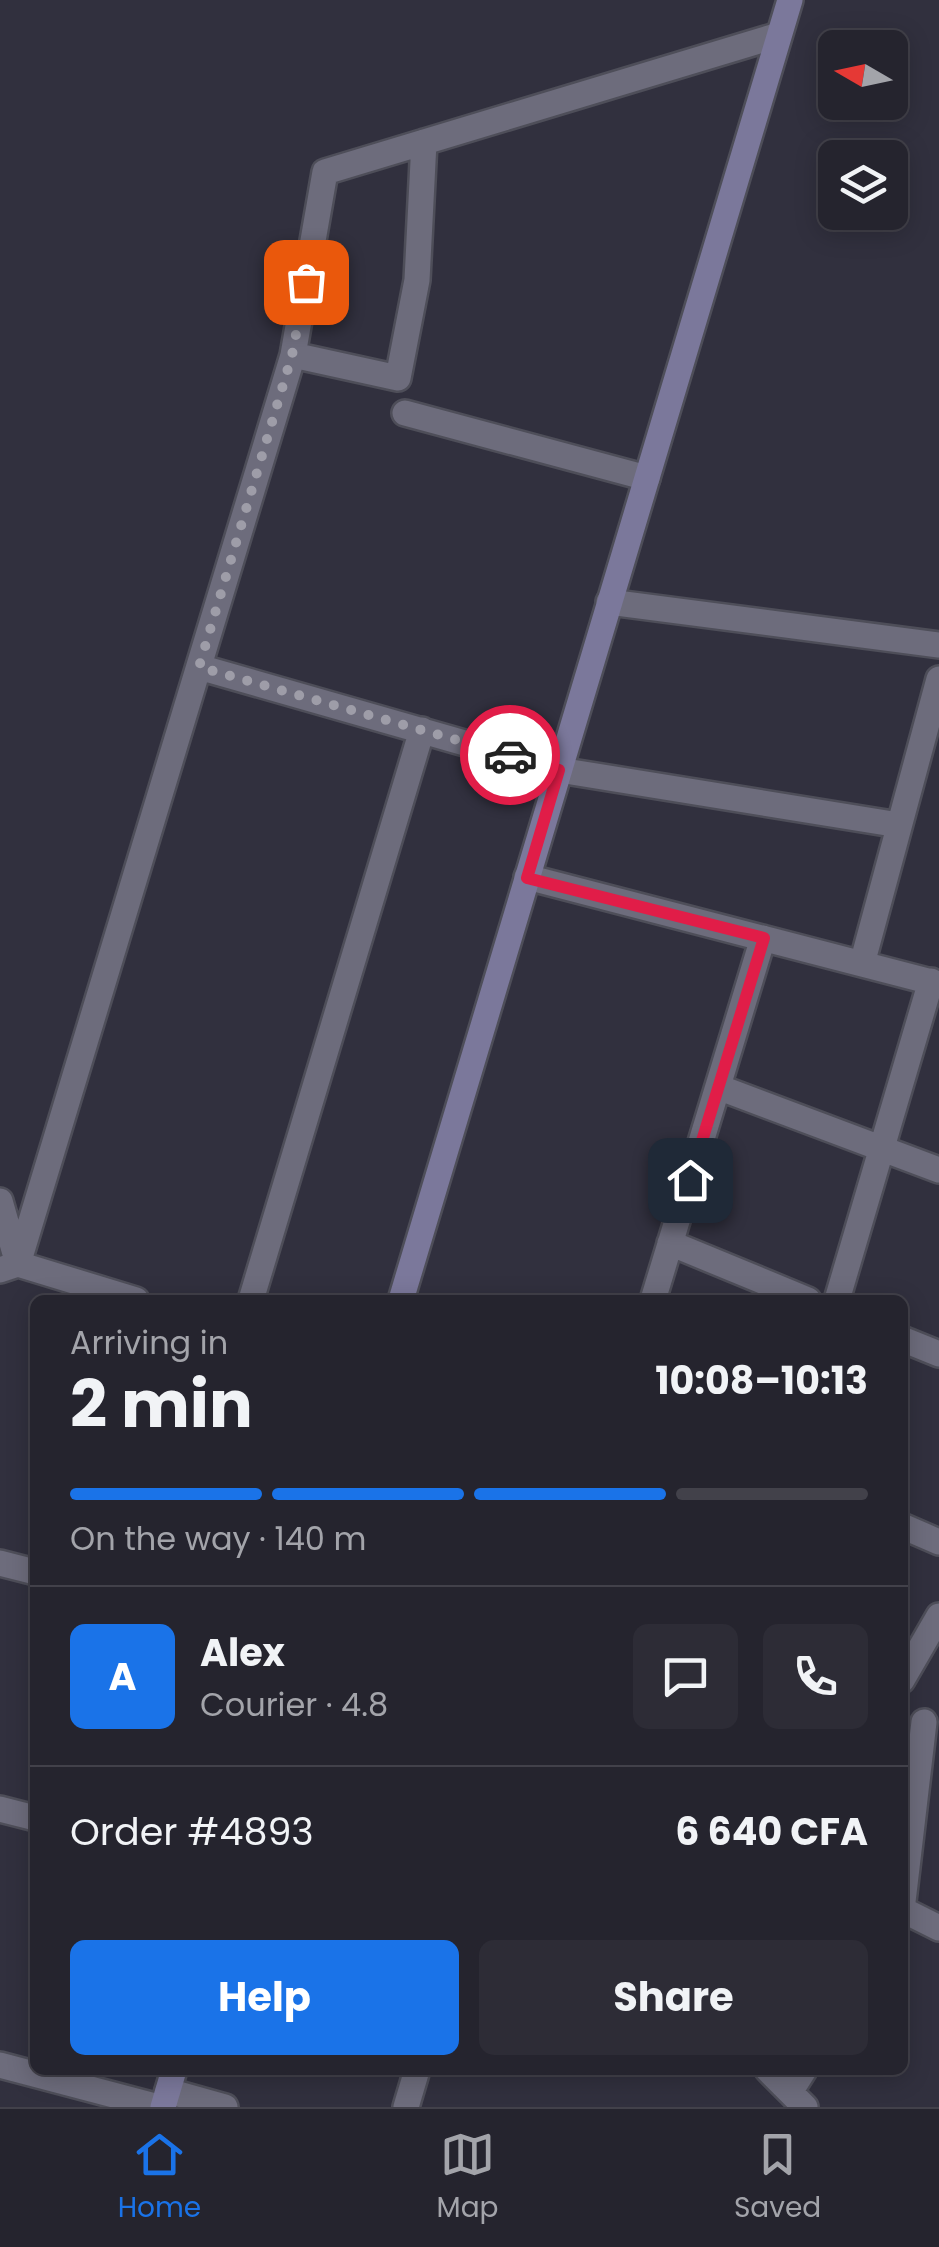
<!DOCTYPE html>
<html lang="en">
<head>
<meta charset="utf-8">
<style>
	body { margin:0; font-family:Poppins,sans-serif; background:#2d2c36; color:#f1f3f6; height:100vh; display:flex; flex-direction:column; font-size:38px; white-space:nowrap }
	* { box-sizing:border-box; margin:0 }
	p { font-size:32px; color:#a3a4aa }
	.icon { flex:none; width:55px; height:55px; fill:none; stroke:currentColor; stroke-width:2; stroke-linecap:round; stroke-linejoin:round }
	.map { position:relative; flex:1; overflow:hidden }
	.details { position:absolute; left:30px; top:1295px; width:878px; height:780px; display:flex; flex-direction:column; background:#25242e; border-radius:15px; box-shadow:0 5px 25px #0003,0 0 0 2px #42414a }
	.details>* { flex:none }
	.needle { width:65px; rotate:279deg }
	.controls { position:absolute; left:818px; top:30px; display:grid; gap:20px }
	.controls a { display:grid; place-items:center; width:90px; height:90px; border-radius:15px; background:#25242e; box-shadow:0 5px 25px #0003,0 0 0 2px #42414a; font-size:50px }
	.pin { position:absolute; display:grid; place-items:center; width:85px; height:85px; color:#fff; margin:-42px; border-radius:20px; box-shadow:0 5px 15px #0006 }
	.courier { position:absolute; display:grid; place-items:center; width:100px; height:100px; margin:-50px; border:8px solid #e11d48; border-radius:50%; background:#fff; color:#222; box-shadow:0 2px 12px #0007 }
	.head em { font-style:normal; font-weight:700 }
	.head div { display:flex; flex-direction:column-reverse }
	.head { display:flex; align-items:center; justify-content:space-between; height:170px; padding:0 40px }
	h1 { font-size:65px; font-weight:700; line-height:75px }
	.bar { display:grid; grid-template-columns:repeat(4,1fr); gap:15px 10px; align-content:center; height:120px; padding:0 40px }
	.bar i { height:12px; border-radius:8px; background:#42414a }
	.bar .selected { background:#1a73e8 }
	.bar p { grid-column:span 4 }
	.line { display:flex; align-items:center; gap:25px; padding:0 40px; border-top:2px solid #42414a }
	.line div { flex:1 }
	.round { display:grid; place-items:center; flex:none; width:105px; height:105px; border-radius:15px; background:#2d2c36 }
	.primary-button { display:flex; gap:20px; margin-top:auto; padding:20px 40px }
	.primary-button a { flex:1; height:115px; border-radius:15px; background:#1a73e8; color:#fff; font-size:40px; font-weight:700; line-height:115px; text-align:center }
	.primary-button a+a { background:#2d2c36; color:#f1f3f6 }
	.tab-bar { display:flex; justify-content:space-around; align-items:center; height:140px; border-top:2px solid #42414a; background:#25242e; font-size:28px; color:#a3a4aa }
	.tab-bar a { display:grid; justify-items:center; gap:5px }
	.tab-bar .selected { color:#1a73e8 }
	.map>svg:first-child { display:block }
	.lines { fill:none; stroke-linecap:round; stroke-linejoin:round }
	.street-casing { stroke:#4e4e59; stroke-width:30 }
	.secondary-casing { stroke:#4e4e59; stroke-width:30 }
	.street { stroke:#6d6c7c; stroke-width:25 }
	.secondary { stroke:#7b789b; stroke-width:25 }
	.done { stroke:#9e9da8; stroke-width:10; stroke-dasharray:0 18 }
	.route { stroke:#e11d48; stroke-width:12 }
</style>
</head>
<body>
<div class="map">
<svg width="939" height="2107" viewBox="0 0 939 2107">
	<rect width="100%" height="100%" fill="#31303e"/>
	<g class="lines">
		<defs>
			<path id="street" d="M 293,355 L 398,378 L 417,280 L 424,142
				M 405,413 L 647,478
				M 609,602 L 939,645
				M 199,667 L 559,770 L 899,825
				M 527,877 L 939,984
				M 862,964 L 939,679
				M 718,1087 L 939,1170
				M 0,1201 L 18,1264
				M 670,1243 L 808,1300
				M 18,1264 L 293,355 L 325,172 L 779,35
				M 0,1270 L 18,1264 L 136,1300
				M 251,1300 L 422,730
				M 653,1300 L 763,938
				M 837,1300 L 931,981
				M 902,1339 L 939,1354
				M 902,1526 L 939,1542
				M 0,1563 L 35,1572
				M 902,1680 L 939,1616
				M 0,1809 L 35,1818
				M 902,1910 L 924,1722
				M 903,1910 L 939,1928
				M 0,2065 L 159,2107
				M 768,2070 L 805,2107
				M 168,2091 L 225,2107
				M 790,2092 L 804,2070
				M 406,2107 L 417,2070"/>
			<path id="secondary" d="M 401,1300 L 790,0
				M 163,2107 L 174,2070"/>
		</defs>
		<use href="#street" class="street-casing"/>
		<use href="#secondary" class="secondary-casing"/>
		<use href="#street" class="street"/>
		<use href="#secondary" class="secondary"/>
	</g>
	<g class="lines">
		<path class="done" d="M 306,282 L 292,355 L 199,667 L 510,755"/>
		<path class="route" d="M 510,755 L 559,770 L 527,878 L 764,938 L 690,1180"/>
	</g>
</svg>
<div class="controls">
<a><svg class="needle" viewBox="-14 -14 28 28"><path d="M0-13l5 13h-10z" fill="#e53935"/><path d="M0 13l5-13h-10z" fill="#a3a4aa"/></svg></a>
<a><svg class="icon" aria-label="layers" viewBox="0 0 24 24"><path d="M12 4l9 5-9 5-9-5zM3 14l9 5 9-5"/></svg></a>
</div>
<div class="pin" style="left:306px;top:282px;background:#ea580c"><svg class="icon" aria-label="bag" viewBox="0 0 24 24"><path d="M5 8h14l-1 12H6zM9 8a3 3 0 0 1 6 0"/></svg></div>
<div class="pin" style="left:690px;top:1180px;background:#1f2937"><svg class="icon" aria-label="home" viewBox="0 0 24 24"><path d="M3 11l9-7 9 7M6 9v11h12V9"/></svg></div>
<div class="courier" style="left:510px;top:755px"><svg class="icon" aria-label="car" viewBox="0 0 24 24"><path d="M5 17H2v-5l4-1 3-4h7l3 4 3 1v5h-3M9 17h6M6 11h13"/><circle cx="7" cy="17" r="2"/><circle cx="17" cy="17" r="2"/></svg></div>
<section class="details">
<div class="head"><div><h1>2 min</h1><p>Arriving in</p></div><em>10:08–10:13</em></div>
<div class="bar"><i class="selected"></i><i class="selected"></i><i class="selected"></i><i></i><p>On the way · 140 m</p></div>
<div class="line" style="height:180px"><b class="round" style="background:#1a73e8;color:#fff">A</b><div><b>Alex</b><p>Courier · 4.8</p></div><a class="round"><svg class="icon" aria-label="chat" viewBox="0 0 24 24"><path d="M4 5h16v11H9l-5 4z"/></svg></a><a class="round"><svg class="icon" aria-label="phone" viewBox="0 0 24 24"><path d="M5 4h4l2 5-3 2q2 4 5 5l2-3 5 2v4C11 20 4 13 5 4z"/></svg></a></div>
<div class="line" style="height:130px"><div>Order #4893</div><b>6 640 CFA</b></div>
<div class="primary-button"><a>Help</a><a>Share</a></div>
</section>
</div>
<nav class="tab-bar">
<a class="selected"><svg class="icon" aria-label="home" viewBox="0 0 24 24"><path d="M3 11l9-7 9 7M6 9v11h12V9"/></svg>Home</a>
<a><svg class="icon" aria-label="map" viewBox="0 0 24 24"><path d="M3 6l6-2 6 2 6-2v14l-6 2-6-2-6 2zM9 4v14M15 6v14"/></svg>Map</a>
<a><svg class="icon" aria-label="saved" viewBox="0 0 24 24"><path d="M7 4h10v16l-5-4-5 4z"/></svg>Saved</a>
</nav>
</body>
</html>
